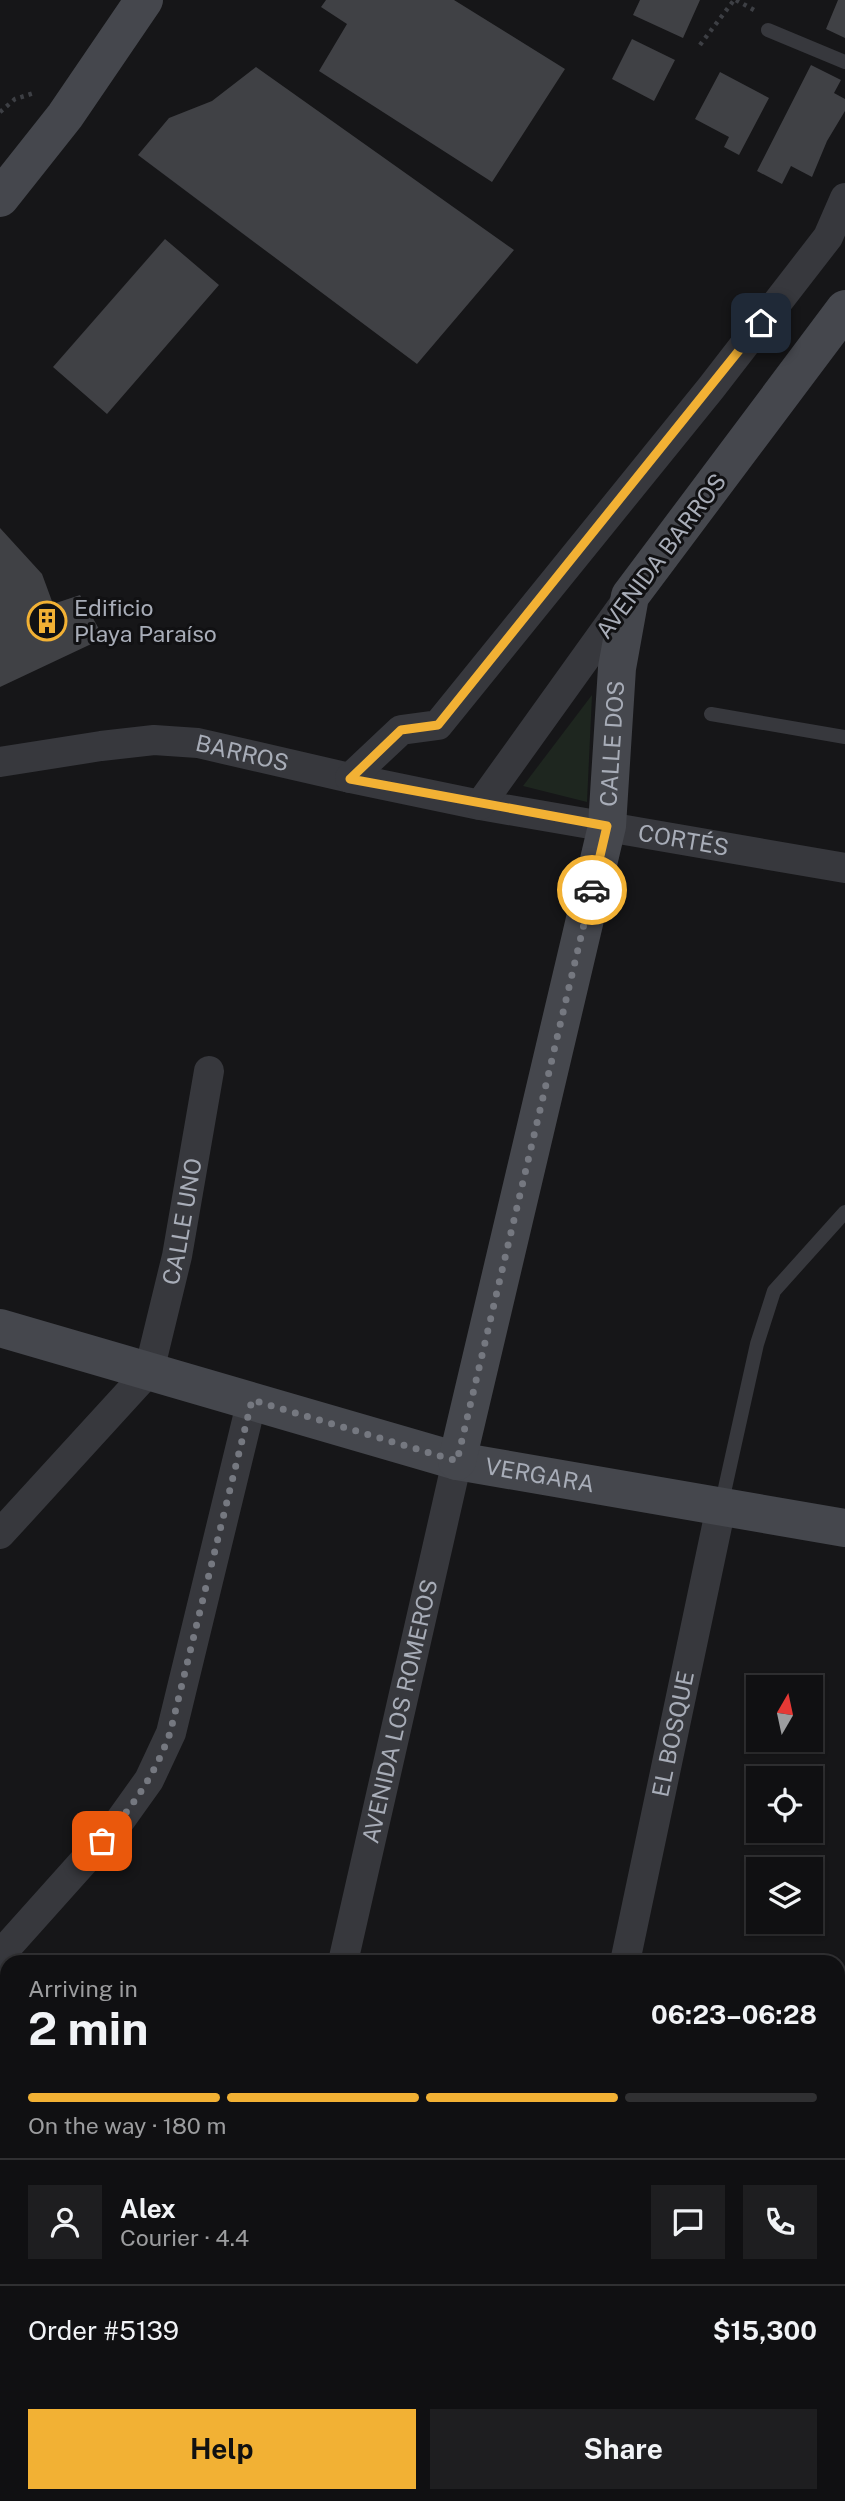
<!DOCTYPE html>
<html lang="en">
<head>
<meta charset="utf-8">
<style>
	body { margin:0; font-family:"Public Sans",sans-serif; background:#1e1e20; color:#f1f3f6; height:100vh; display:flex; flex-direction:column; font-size:26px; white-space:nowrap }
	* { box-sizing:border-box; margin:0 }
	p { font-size:23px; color:#9c9d9f }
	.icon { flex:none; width:38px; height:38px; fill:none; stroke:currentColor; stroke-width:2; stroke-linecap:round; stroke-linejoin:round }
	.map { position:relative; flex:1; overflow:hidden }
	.side { position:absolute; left:0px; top:1955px; width:845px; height:548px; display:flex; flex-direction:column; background:#101012; border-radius:21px 21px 0 0; box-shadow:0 2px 5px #0004,0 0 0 2px #303032 }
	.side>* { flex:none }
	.needle { width:46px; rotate:9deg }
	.tools { position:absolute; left:746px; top:1675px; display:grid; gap:14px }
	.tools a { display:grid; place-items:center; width:77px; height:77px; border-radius:0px; background:#101012; box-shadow:0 2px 5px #0004,0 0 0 2px #303032; font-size:35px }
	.pin { position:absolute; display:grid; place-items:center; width:60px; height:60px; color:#fff; margin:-30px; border-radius:14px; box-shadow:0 4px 10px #0006 }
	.courier { position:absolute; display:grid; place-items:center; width:70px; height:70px; margin:-35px; border:5px solid #f2b134; border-radius:50%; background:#fff; color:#222; box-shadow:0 2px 9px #0007 }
	.overview em { font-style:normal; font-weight:700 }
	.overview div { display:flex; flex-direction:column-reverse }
	.overview { display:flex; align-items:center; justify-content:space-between; height:119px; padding:0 28px }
	h1 { font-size:46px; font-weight:700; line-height:52px }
	.bar { display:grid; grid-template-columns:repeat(4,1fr); gap:10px 7px; align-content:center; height:84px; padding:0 28px }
	.bar i { height:9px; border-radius:5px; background:#303032 }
	.bar .selected { background:#f2b134 }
	.bar p { grid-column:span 4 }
	.line { display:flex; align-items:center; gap:18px; padding:0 28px; border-top:2px solid #303032 }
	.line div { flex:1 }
	.round { display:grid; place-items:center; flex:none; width:74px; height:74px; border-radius:0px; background:#1e1e20 }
	.button { display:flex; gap:14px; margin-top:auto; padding:14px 28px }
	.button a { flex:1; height:80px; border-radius:0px; background:#f2b134; color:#111; font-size:28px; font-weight:700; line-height:80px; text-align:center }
	.button a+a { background:#1e1e20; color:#f1f3f6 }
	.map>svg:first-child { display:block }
	.green { fill:#1e261f }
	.building { fill:#404145 }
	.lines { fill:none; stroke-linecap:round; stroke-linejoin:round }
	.path { stroke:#3d3f44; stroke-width:4.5; stroke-dasharray:3.5 5; stroke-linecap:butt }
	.lane { stroke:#37383d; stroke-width:14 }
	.street { stroke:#37383d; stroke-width:30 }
	.secondary { stroke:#45474d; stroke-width:38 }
	.done { stroke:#757880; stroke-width:7; stroke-dasharray:0 12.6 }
	.route { stroke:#f2b134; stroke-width:9 }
	.labels { text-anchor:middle; stroke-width:6; stroke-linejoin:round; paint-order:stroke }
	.street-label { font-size:23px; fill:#a8adb8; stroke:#111113 }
	.poi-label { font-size:23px; fill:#a8adb8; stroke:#111113; text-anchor:start }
</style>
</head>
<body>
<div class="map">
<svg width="845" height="2501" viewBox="0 0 845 2501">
	<rect width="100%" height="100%" fill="#161618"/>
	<path class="green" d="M 592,695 L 587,802 L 523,786 Z"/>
	<path class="building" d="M 326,0 L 454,0 L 565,69 L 492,182 L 319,71 L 347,24 L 321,7 Z
		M 640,0 L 700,0 L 683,38 L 633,15 Z
		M 838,0 L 845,0 L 845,38 L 826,29 Z
		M 632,39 L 675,60 L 654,101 L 612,79 Z
		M 811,65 L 841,80 L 834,93 L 845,99 L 845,111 L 827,141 L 812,177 L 791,166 L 782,184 L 757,171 Z
		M 256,67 L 514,250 L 417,364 L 138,155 L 169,118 L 212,101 Z
		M 720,72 L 769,98 L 739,155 L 724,147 L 729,137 L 695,119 Z
		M 165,239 L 219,285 L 107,414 L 53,367 Z
		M 0,528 L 42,574 L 53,604 L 80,595 L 104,638 L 0,687 Z"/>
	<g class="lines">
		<path class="path" d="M 736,0 L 754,10
			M 700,45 L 734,0
			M 0,112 L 15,99 L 34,93"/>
		<path class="lane" d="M 768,30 L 845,62
			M 711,714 L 845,737
			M 721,1506 L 757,1344 L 774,1291 L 845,1212"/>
		<g class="street">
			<path id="s1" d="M 0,762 L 101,746 L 154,740 L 198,743 L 350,778 L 480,805 L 845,868"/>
			<path d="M 350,778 L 401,730 L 438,725 L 711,388 L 828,237 L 845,198"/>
			<path d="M 480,805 L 627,600"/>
			<path id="s2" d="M 0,1534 L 149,1371 L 177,1256 L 209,1071"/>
			<path d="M 0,1955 L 119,1822 L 149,1780 L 171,1733 L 252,1400"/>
			<path id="s3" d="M 343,1962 L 457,1461"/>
			<path id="s4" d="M 625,1962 L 721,1507"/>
			<path d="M 0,2106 L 7,2108"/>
			<path d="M 838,2295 L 845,2263"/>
			<path d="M 0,2368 L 7,2361"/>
			<path d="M 838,2419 L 845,2421"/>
			<path d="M 225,2501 L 227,2496"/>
		</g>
		<g class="secondary">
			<path d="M 0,198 L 65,116 L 144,0"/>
			<path id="s5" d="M 0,1328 L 457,1461 L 845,1528"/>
			<path id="s6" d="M 457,1461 L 607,826 L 617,668 L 630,596 L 845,309"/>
		</g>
	</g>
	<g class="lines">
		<path class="done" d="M 102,1841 C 132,1808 155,1775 170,1733 L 252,1400 L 457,1461 L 592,890"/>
		<path class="route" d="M 592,890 L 607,826 L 350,779 L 401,730 L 438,725 L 761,323"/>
	</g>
	<defs>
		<symbol id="building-ring" viewBox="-11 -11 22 22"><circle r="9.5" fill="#111113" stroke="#f2b134" stroke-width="1.5"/><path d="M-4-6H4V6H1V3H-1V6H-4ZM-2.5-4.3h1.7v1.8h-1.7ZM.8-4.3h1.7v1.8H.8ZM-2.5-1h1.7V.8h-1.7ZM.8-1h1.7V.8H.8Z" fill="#f2b134"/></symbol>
	</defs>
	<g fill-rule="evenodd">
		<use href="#building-ring" x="25" y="599" width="44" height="44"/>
	</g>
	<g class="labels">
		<g class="street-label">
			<text transform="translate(661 556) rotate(-53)" y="8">AVENIDA BARROS</text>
			<text dy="8" stroke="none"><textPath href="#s6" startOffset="735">CALLE DOS</textPath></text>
			<text dy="8" stroke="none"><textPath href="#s1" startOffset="245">BARROS</textPath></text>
			<text dy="8" stroke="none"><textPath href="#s1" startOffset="695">CORTÉS</textPath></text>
			<text dy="8" stroke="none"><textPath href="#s2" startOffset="374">CALLE UNO</textPath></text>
			<text dy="8" stroke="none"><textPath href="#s5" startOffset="560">VERGARA</textPath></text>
			<text dy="8" stroke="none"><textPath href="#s3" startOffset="257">AVENIDA LOS ROMEROS</textPath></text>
			<text dy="8" stroke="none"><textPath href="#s4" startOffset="233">EL BOSQUE</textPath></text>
		</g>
		<g class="poi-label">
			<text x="74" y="616">Edificio<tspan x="74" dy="26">Playa Paraíso</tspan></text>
		</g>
	</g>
</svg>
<div class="tools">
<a><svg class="needle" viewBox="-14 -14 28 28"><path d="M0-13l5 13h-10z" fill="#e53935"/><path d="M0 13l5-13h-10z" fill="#9c9d9f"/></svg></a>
<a><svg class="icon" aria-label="locate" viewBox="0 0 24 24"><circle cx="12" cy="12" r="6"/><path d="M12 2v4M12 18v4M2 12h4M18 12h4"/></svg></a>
<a><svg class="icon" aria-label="layers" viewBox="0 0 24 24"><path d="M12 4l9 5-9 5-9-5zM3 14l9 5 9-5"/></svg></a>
</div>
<div class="pin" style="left:102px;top:1841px;background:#ea580c"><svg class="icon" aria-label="bag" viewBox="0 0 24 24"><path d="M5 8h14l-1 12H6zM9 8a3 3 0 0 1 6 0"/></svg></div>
<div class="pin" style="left:761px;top:323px;background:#1f2937"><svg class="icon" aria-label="home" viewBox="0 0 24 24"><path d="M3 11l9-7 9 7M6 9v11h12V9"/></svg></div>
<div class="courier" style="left:592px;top:890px"><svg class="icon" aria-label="car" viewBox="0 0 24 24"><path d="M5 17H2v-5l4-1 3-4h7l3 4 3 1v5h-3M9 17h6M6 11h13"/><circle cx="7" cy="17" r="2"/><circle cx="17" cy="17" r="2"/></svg></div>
<section class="side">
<div class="overview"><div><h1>2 min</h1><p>Arriving in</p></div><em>06:23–06:28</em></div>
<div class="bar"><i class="selected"></i><i class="selected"></i><i class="selected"></i><i></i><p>On the way · 180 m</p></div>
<div class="line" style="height:126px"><a class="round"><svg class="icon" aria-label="person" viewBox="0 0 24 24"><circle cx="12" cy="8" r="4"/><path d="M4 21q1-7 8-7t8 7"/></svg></a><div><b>Alex</b><p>Courier · 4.4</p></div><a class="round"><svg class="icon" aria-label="chat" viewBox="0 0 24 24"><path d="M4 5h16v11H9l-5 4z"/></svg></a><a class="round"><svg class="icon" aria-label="phone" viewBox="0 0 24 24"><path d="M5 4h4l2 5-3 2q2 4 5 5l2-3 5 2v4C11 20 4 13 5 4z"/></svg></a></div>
<div class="line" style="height:91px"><div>Order #5139</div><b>$15,300</b></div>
<div class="button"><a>Help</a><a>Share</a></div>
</section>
</div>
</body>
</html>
